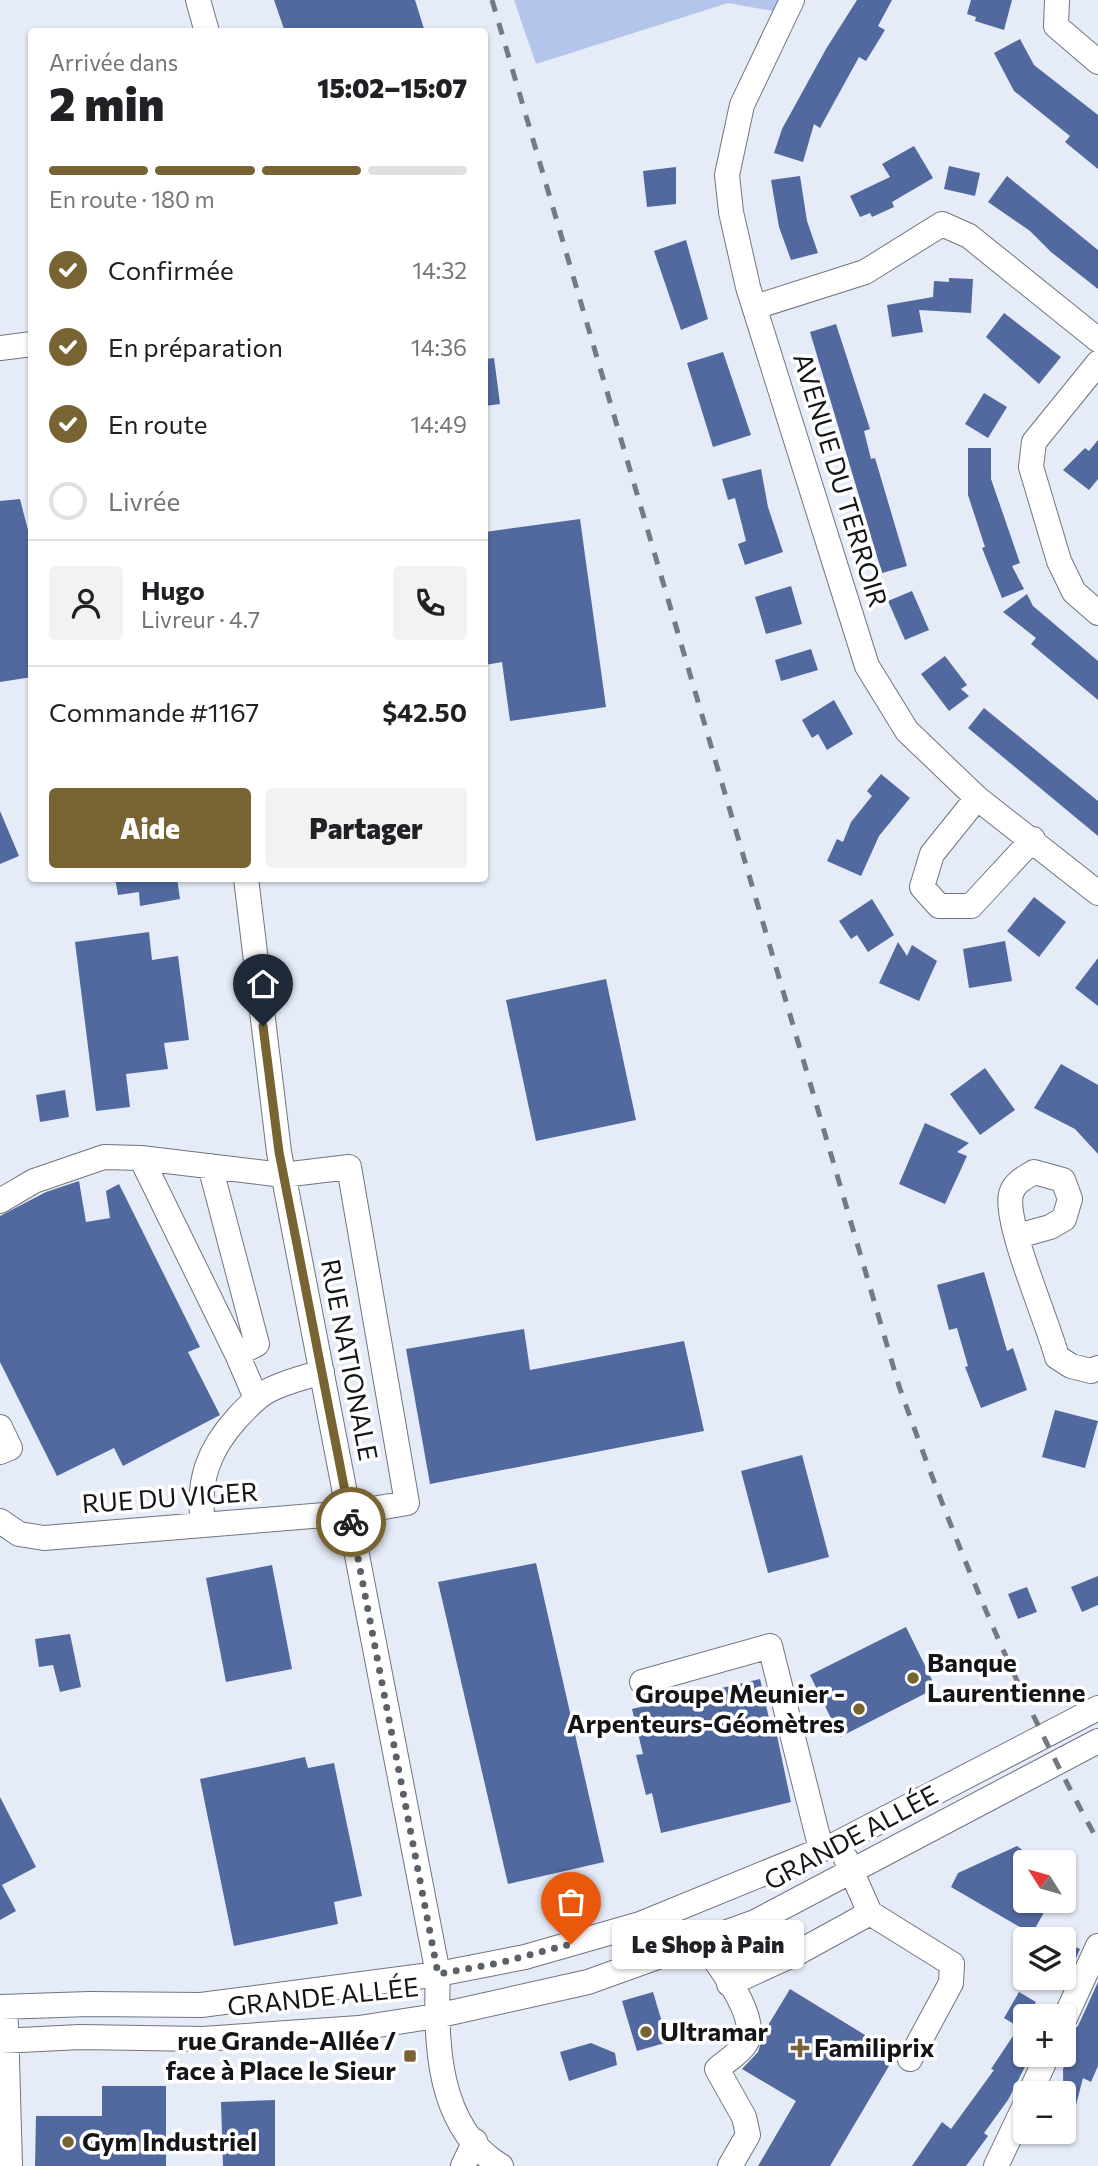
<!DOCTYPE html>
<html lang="fr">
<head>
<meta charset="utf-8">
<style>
	body { margin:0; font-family:Commissioner,sans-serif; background:#f2f2f2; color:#202124; height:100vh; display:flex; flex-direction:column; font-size:26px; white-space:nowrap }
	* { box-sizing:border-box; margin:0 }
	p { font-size:23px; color:#757577 }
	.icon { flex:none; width:38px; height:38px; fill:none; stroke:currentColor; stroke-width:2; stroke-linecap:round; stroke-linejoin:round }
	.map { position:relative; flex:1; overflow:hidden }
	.details { position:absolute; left:28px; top:28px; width:460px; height:854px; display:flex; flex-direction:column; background:#fff; border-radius:7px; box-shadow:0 2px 5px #0004 }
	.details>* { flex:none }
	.needle { width:46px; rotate:307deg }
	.fabs { position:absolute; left:1013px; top:1850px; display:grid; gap:14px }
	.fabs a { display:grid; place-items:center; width:63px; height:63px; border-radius:7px; background:#fff; box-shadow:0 2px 5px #0004; font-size:35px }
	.pin { position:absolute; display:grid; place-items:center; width:60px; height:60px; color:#fff; margin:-72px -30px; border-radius:50% 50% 50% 0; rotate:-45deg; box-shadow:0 0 7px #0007 }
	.pin .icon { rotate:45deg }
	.courier { position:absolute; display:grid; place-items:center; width:70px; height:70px; margin:-35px; border:5px solid #786332; border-radius:50%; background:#fff; color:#222; box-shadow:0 2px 9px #0007 }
	.bubble { position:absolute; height:49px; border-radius:7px; background:#fff; box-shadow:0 2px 5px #0004; font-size:23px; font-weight:800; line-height:49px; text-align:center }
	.head em { font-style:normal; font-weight:800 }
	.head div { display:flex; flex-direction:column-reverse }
	.head { display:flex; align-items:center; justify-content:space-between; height:119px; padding:0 21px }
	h1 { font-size:46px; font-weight:800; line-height:52px }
	.bar { display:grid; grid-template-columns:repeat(4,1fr); gap:10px 7px; align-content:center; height:84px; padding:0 21px }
	.bar i { height:9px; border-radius:5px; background:#e0e0e0 }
	.bar .selected { background:#786332 }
	.bar p { grid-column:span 4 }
	.line { display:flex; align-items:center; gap:18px; padding:0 21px; border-top:2px solid #e0e0e0 }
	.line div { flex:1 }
	.round { display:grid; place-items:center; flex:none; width:74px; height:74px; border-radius:7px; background:#f2f2f2 }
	ol { padding:0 21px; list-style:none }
	li { display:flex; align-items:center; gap:21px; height:77px }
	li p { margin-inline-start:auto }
	li .icon { padding:7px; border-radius:50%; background:#786332; color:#fff; stroke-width:4 }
	li:last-child { color:#757577 }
	li i { width:38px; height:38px; border:4px solid #e0e0e0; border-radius:50% }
	.primary-button { display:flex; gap:14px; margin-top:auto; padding:14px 21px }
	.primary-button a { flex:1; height:80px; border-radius:7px; background:#786332; color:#fff; font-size:28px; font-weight:800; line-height:80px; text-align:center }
	.primary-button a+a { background:#f2f2f2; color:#202124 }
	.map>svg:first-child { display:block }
	.green { fill:#b4c5eb }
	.building { fill:#52699f }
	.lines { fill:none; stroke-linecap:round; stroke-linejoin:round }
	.minor-casing { stroke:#70757f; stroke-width:26 }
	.minor { stroke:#fff; stroke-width:24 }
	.rail { stroke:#757980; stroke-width:5; stroke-dasharray:12 12; stroke-linecap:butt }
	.done { stroke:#5c6067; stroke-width:7; stroke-dasharray:0 12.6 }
	.route { stroke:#786332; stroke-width:9 }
	.poi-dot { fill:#786332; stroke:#fff; stroke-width:2.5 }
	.labels { text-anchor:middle; stroke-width:7; stroke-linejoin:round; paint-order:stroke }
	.street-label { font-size:26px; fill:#131519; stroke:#fff }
	.poi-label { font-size:26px; font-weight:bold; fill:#131519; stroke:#fff; text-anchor:start }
</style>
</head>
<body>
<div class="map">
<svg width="1098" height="2166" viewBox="0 0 1098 2166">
	<rect width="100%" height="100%" fill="#e5ebf7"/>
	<path class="green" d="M 514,0 L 792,0 L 784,13 L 728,3 L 536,64 Z"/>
	<path class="building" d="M 274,0 L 415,0 L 425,32 L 285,32 Z
		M 857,0 L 892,0 L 878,26 L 885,30 L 866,61 L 859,57 L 820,128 L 814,124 L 803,162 L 774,153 L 782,129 L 826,49 Z
		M 971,0 L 1012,0 L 1004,30 L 975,21 L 976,17 L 967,14 Z
		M 1020,39 L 1034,65 L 1098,115 L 1098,169 L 1065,142 L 1070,136 L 1014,91 L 994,53 Z
		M 914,146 L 933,178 L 892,202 L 894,207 L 872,217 L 870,213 L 860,217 L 850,196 L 890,177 L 882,164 Z
		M 949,166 L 980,173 L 975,196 L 944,189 Z
		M 676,167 L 676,204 L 647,207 L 643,171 Z
		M 800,176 L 807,221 L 818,253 L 791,260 L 779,227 L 771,180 Z
		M 1007,176 L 1098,250 L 1098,289 L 1051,252 L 1030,231 L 988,202 Z
		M 686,240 L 708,319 L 681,330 L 654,251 Z
		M 949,278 L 973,279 L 971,313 L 919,310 L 923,332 L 892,337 L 887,305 L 933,297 L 934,281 L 949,282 Z
		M 1004,313 L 1061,357 L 1039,384 L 986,337 Z
		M 836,324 L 870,429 L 864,431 L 871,459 L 875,458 L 907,566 L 882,573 L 810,332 Z
		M 723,352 L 751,435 L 713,447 L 687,363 Z
		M 494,358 L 500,404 L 485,406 L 485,359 Z
		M 984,393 L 1007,407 L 988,438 L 965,424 Z
		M 1098,440 L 1098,479 L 1089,490 L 1063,470 L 1085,448 L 1089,451 Z
		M 968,448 L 991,448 L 991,479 L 1020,563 L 1012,566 L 1024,589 L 1002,598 L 982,548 L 985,547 L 968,495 Z
		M 761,469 L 768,507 L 783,552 L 745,565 L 738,544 L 746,541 L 742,525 L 735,498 L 728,500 L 722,479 Z
		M 20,499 L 32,546 L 32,623 L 28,624 L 32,677 L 0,682 L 0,501 Z
		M 580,519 L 606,707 L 510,721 L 502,662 L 485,665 L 485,532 Z
		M 791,586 L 802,624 L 766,634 L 755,597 Z
		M 912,591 L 929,630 L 905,640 L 888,601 Z
		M 1027,594 L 1033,606 L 1098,661 L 1098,700 L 1031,644 L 1036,638 L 1003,612 Z
		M 811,649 L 818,670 L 781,681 L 775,660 Z
		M 945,656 L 967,685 L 961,689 L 969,696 L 949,711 L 921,674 Z
		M 834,700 L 853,734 L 827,750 L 818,734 L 812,738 L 802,720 Z
		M 984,708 L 1098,801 L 1098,836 L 968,728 Z
		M 881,774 L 910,798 L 879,836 L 861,876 L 827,861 L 837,839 L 843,842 L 851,822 L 872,796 L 867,791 Z
		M 0,811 L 19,856 L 0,864 Z
		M 115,878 L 177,878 L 180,899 L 140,906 L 139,892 L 118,895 Z
		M 1034,897 L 1066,922 L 1039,957 L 1007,931 Z
		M 872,899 L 894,935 L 868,952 L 857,935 L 851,939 L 839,921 Z
		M 149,932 L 152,960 L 178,956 L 189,1040 L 164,1043 L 168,1069 L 126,1074 L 130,1107 L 96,1111 L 75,942 Z
		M 1005,941 L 1012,981 L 969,988 L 963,949 Z
		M 898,942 L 907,956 L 912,945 L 937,961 L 919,1001 L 879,983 Z
		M 1098,958 L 1098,1006 L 1075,988 Z
		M 606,979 L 636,1120 L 536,1141 L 506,1000 Z
		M 1061,1064 L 1098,1085 L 1098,1154 L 1075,1129 L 1034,1108 Z
		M 985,1068 L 1015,1110 L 980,1135 L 950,1094 Z
		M 65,1090 L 69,1117 L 40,1122 L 36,1095 Z
		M 925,1123 L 969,1143 L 957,1152 L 967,1156 L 945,1204 L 899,1184 Z
		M 79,1181 L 86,1222 L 110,1218 L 106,1191 L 119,1184 L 200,1347 L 188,1352 L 220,1415 L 123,1466 L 114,1448 L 57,1476 L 0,1362 L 0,1216 L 46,1192 Z
		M 984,1272 L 1007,1351 L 1013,1348 L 1027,1390 L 981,1408 L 965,1367 L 968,1366 L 957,1328 L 949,1330 L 937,1285 Z
		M 524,1329 L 530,1370 L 684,1341 L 704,1431 L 430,1484 L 406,1349 Z
		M 1055,1410 L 1098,1421 L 1085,1468 L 1042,1457 Z
		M 802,1455 L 829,1557 L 768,1573 L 741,1471 Z
		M 536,1563 L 604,1862 L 508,1884 L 438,1582 Z
		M 272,1565 L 292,1669 L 226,1682 L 206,1578 Z
		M 1098,1576 L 1098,1605 L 1082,1612 L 1071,1587 Z
		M 1027,1587 L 1037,1612 L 1018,1619 L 1008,1594 Z
		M 906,1627 L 936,1688 L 840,1737 L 810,1675 Z
		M 70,1634 L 81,1687 L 60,1692 L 53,1665 L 39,1667 L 35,1639 Z
		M 760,1679 L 771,1727 L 775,1726 L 791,1802 L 661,1833 L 652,1793 L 646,1795 L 636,1755 L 643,1754 L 632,1709 Z
		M 305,1757 L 308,1768 L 334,1763 L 362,1896 L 334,1902 L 338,1924 L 234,1946 L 200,1779 Z
		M 0,1797 L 36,1867 L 2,1885 L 16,1911 L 0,1920 Z
		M 1017,1846 L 1032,1857 L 1026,1862 L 1013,1887 L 1026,1893 L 1026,1900 L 1039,1900 L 1048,1905 L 1032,1934 L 951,1887 L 958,1873 Z
		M 1064,1942 L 1080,1949 L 1071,1970 L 1064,1967 Z
		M 1098,1982 L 1098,2066 L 1091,2082 L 1083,2078 L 1069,2132 L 1064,2131 L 1063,2069 L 1071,2052 L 1064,2047 L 1070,2033 L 1078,2026 Z
		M 790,1989 L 896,2054 L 830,2166 L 758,2166 L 796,2101 L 742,2069 L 758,2052 L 764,2032 Z
		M 653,1992 L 668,2042 L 637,2051 L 622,2001 Z
		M 1019,1992 L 1036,2002 L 1026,2016 L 1026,2054 L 1030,2057 L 1008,2100 L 984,2133 L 988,2136 L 966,2166 L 912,2166 L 942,2122 L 951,2129 L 994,2070 L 991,2069 L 1019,2027 L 1004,2018 Z
		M 591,2043 L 615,2053 L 617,2065 L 569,2081 L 560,2052 Z
		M 102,2086 L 166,2086 L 166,2166 L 35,2166 L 36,2116 L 102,2116 Z
		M 275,2100 L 275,2166 L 223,2166 L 221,2102 Z"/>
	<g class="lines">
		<defs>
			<path id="minor" d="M 198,0 L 207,32
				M 792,0 L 742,105 L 727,175 L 731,212 L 748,287 L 867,666 L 907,731 L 977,798 L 1098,893
				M 1057,0 L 1056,26 L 1098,62
				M 755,307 L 865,272 L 942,224 L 969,236 L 1098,340
				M 0,348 L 32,344
				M 1098,363 L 1034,442 L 1031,467 L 1059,561 L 1074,592 L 1098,613
				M 977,798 L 932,854 L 922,887 L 939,906 L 971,906 L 1033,839
				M 246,878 L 279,1152 L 438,1974 C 435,2041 437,2128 501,2166
				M 141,1158 L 237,1354
				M 210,1166 L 257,1344 L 237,1354 L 256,1398
				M 0,1201 L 34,1181 L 104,1157 L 141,1158 L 283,1175 L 349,1167 L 407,1503 L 349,1513 L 44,1538 L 19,1534 L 0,1521
				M 1018,1236 L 1050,1227 L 1064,1219 L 1070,1199 L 1063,1180 L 1034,1172 C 1024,1178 1014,1183 1011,1194 C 1004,1223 1048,1322 1057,1357 L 1071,1366 L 1091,1371 L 1098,1368
				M 0,1427 L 10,1448 L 0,1452
				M 203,1525 C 197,1481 208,1450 238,1417 C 247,1408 255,1398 266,1392 C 283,1382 303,1378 322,1372
				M 642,1682 L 770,1646 L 821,1849
				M 870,1913 L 952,1964 L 951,1983 L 910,2059
				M 702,1941 C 716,1963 761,2017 746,2043 C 740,2053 725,2062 717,2069 L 744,2117 L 748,2135 L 730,2166
				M 729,1984 L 799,1952 L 870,1913 L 846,1859
				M 0,2007 L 89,2004 L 201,2005 L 438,1974 L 525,1957 L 640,1924 L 838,1843 L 1098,1708
				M 1064,2020 L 1098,1946
				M 6,2024 L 10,2166
				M 0,2041 L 80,2037 L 203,2039 L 359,2028 L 436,2016 L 588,1982 L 755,1922 L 1098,1741
				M 1030,2093 L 1048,2054
				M 463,2166 L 475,2141
				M 996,2166 L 1026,2103"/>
		</defs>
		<use href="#minor" class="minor-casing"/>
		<use href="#minor" class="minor"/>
		<path class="rail" d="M 492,0 L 899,1386 C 955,1544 1017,1695 1098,1841"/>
	</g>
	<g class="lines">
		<path class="done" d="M 351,1522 L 438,1974 L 499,1963 L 571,1944"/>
		<path class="route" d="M 263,1026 L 279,1152 L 351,1522"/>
	</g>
	<g class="poi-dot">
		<circle cx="913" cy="1678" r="7"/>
		<circle cx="859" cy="1709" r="7"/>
		<circle cx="646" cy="2032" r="7"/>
		<path d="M796.5 2037.5h7v7h7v7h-7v7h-7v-7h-7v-7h7z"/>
		<rect x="403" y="2049" width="14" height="14" rx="3.5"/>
		<circle cx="68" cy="2142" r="7"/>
	</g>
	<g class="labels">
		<g class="street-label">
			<text transform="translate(840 480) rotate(73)" y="9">AVENUE DU TERROIR</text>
			<text transform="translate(349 1360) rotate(79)" y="9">RUE NATIONALE</text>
			<text transform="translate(170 1498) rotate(-4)" y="9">RUE DU VIGER</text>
			<text transform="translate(851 1838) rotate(-28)" y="9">GRANDE ALLÉE</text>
			<text transform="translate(323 1997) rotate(-6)" y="9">GRANDE ALLÉE</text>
		</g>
		<g class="poi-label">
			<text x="927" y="1672">Banque<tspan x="927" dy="30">Laurentienne</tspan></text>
			<text x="845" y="1703" text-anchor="end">Groupe Meunier -<tspan x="845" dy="30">Arpenteurs-Géomètres</tspan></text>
			<text x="660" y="2041">Ultramar</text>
			<text x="396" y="2050" text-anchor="end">rue Grande-Allée /<tspan x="396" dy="30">face à Place le Sieur</tspan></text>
			<text x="814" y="2057">Familiprix</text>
			<text x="82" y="2151">Gym Industriel</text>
		</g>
	</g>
</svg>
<div class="fabs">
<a><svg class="needle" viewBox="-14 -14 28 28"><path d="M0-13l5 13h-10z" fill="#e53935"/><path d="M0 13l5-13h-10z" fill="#757577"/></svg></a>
<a><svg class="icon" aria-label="layers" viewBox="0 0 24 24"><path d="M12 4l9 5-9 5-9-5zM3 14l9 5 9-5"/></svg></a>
<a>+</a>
<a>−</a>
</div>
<div class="pin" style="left:571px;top:1944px;background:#ea580c"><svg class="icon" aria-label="bag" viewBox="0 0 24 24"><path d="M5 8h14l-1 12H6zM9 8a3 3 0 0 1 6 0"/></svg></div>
<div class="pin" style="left:263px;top:1026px;background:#1f2937"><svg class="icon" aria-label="home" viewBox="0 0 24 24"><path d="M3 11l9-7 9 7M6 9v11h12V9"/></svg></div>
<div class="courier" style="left:351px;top:1522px"><svg class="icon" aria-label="bike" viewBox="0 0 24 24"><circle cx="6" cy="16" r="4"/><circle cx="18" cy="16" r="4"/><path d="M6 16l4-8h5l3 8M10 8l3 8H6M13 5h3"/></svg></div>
<div class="bubble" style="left:612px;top:1920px;width:192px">Le Shop à Pain</div>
<section class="details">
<div class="head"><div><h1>2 min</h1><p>Arrivée dans</p></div><em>15:02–15:07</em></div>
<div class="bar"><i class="selected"></i><i class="selected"></i><i class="selected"></i><i></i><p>En route · 180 m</p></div>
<ol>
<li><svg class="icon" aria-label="check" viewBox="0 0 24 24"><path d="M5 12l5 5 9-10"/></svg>Confirmée<p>14:32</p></li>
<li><svg class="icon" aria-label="check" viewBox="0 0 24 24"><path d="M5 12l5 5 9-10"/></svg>En préparation<p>14:36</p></li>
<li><svg class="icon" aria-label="check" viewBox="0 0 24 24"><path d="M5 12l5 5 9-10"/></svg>En route<p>14:49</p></li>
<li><i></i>Livrée</li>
</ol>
<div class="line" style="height:126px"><a class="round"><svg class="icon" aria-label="person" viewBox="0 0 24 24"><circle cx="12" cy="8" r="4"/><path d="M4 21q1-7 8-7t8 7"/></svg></a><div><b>Hugo</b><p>Livreur · 4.7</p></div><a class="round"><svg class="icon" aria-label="phone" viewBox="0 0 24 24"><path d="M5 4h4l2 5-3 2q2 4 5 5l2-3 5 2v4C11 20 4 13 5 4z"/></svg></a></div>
<div class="line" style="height:91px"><div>Commande #1167</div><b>$42.50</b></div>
<div class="primary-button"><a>Aide</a><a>Partager</a></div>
</section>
</div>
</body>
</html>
